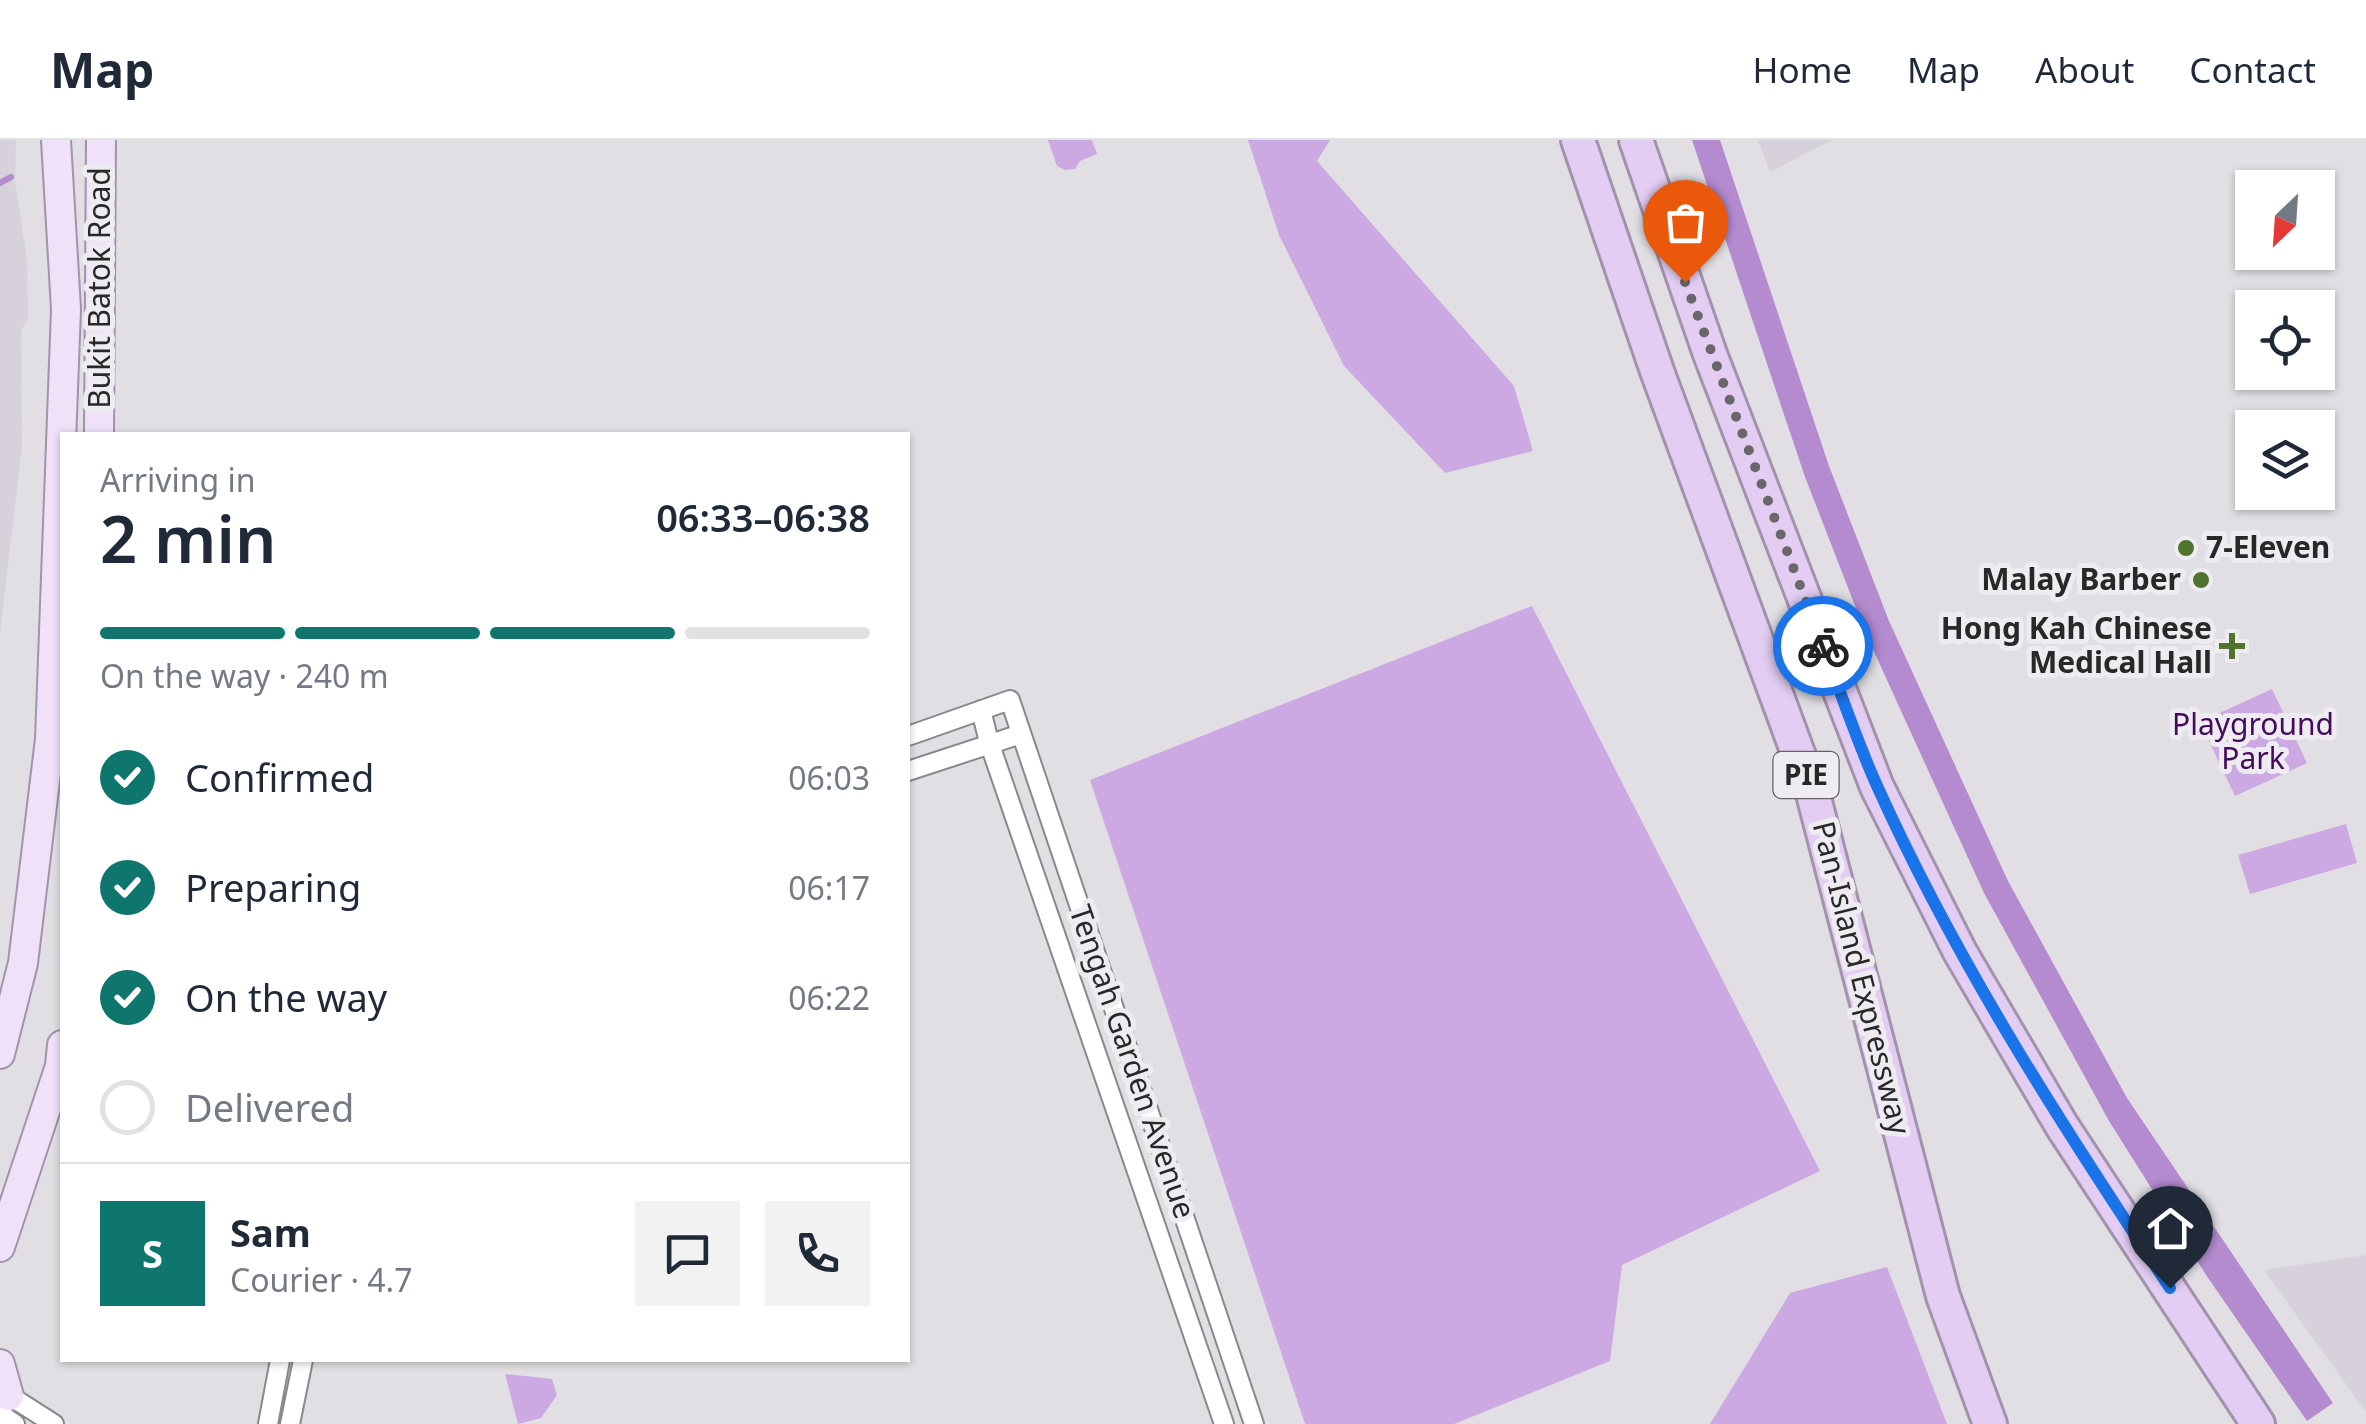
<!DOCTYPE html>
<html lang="en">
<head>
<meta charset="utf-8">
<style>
	body { margin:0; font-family:"Noto Sans",sans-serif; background:#f2f2f3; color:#1f2937; height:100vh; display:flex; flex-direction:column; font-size:38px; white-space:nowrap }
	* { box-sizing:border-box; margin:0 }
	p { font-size:32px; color:#747a83 }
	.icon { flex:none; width:55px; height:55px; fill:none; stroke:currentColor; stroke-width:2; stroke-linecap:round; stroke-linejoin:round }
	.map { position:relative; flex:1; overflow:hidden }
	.sheet { position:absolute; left:60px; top:292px; width:850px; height:930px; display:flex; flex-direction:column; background:#fff; border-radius:0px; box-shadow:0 2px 8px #0004 }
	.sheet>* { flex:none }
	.needle { width:65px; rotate:205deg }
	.controls { position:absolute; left:2235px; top:30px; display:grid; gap:20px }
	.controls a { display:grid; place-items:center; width:100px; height:100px; border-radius:0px; background:#fff; box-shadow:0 2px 8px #0004; font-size:50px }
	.pin { position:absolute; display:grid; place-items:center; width:85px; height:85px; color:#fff; margin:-102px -42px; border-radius:50% 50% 50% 0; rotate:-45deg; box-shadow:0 0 10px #0007 }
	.pin .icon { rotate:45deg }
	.courier { position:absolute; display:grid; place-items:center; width:100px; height:100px; margin:-50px; border:8px solid #1a73e8; border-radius:50%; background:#fff; color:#222; box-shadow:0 2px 12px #0007 }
	.summary em { font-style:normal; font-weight:600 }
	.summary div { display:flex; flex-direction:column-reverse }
	.summary { display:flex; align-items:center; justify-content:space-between; height:170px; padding:0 40px }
	h1 { font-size:65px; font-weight:600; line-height:75px }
	.bar { display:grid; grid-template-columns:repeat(4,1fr); gap:15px 10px; align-content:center; height:120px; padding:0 40px }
	.bar i { height:12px; border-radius:8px; background:#e0e1e3 }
	.bar .on { background:#0f766e }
	.bar p { grid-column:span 4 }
	.line { display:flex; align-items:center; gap:25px; padding:0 40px; border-top:2px solid #e0e1e3 }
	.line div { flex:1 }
	.round { display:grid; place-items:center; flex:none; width:105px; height:105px; border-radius:0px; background:#f2f2f3 }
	ol { padding:0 40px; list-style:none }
	li { display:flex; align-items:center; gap:30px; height:110px }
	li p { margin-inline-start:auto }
	li .icon { padding:10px; border-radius:50%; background:#0f766e; color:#fff; stroke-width:4 }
	li:last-child { color:#747a83 }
	li i { width:55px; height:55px; border:5px solid #e0e1e3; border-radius:50% }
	header { display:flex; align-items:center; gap:60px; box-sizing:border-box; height:140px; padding:0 50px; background:#fff; border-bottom:2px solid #e0e1e3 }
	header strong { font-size:48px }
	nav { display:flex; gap:55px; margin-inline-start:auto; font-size:35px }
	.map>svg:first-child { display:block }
	.built { fill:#d6d1da }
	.green { fill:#cca9e2 }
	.water { fill:#b58bd0 }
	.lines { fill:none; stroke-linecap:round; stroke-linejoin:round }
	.stream { stroke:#b58bd0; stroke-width:6 }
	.street-casing { stroke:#8a888c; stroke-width:22 }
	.primary-casing { stroke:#a293ac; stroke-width:32 }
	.highway-casing { stroke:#a293ac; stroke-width:38 }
	.street { stroke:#fff; stroke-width:18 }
	.primary { stroke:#eee1f8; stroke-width:28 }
	.highway { stroke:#e3cdf3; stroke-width:32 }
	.done { stroke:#69676a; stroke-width:10; stroke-dasharray:0 18 }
	.route { stroke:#1a73e8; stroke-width:12 }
	.poi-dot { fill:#50742d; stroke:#eeecf0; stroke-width:4 }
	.labels { text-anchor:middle; stroke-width:10; stroke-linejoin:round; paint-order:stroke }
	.shield { fill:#eeecf0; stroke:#636265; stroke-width:2.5 }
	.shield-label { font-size:28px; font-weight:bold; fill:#282729 }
	.street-label { font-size:30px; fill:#282729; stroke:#eeecf0 }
	.poi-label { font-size:30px; font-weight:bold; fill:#282729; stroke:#eeecf0; text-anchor:end }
	.park-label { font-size:30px; fill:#440a5e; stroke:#eeecf0 }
</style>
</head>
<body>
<header>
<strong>Map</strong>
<nav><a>Home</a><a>Map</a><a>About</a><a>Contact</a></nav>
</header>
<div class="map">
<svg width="2366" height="1284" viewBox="0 0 2366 1284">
	<rect width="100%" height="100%" fill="#e1dfe3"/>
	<path class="built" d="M 0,0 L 16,0 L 15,42 L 27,120 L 28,177 L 21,191 L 22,306 L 0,493 Z
		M 1758,0 L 1832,0 L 1770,32 Z
		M 2366,1115 L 2366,1272 L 2264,1130 Z"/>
	<path class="green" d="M 1048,0 L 1092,0 L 1097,14 L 1080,21 L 1075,29 L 1065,30 L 1057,26 Z
		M 1248,0 L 1330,0 L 1317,21 L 1514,246 L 1533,311 L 1445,333 L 1344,226 L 1279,95 Z
		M 1532,466 L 1820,1031 L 1622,1125 L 1610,1221 L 1454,1284 L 1305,1284 L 1090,640 Z
		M 2272,549 L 2307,623 L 2235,656 L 2200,582 Z
		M 2346,684 L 2357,723 L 2250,754 L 2238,715 Z
		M 1887,1127 L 1947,1284 L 1710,1284 L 1790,1153 Z
		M 505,1234 L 552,1239 L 557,1255 L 541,1278 L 518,1284 Z"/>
	<path class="water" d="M 1692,0 L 1720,0 L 1829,326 L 1889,481 L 2008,741 L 2127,958 L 2333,1263 L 2307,1281 L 2206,1135 L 2109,981 L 1984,753 L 1866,494 L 1805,337 Z"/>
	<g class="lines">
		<path class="stream" d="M 0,43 L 11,37"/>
		<defs>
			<path id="street" d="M 981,570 L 989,602 L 1224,1284
				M 908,596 L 1010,560 L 1254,1284
				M 908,631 L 1021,594
				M 4,1252 L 54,1284
				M 0,1274 L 15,1284
				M 268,1284 L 280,1220
				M 290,1284 L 303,1220"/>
			<path id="primary" d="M 99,295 L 101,0
				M 0,914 L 23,823 L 50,599 L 66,169 L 56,0
				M 0,1107 L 60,926 L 62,905
				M 0,1224 L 9,1256"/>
			<path id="highway" d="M 1578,0 L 1657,231 L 1813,654 L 1943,1156 L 1990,1284
				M 1636,0 L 1710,214 L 1877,647 L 1960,812 L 2062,986 L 2258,1284"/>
		</defs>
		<use href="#street" class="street-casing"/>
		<use href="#primary" class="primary-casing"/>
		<use href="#highway" class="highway-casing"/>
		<use href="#street" class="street"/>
		<use href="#primary" class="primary"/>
		<use href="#highway" class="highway"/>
	</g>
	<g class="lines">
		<path class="done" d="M 1685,142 L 1823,506"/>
		<path class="route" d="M 1823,506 C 1841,553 1857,602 1878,648 C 1958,825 2063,987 2170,1148"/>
	</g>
	<g class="poi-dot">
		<circle cx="2186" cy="408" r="10"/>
		<circle cx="2201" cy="440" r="10"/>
		<path d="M2227 491h10v10h10v10h-10v10h-10v-10h-10v-10h10z"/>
	</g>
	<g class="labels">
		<rect class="shield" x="1773.5" y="612" width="65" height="46" rx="8"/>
		<g class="shield-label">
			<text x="1806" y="645">PIE</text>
		</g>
		<g class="street-label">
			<text transform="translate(100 148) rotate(-90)" y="10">Bukit Batok Road</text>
			<text transform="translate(1861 838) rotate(76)" y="10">Pan-Island Expressway</text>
			<text transform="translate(1132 922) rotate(71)" y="10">Tengah Garden Avenue</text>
		</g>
		<g class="poi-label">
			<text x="2206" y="418" text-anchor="start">7-Eleven</text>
			<text x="2181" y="450">Malay Barber</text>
			<text x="2212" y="499">Hong Kah Chinese<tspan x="2212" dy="34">Medical Hall</tspan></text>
		</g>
		<g class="park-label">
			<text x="2253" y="595">Playground<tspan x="2253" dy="34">Park</tspan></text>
		</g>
	</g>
</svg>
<div class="controls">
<a><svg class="needle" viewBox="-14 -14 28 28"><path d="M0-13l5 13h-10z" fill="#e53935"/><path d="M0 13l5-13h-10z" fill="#747a83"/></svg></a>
<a><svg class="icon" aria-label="locate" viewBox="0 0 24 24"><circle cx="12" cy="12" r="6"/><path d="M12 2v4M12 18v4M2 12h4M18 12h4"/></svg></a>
<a><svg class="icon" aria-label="layers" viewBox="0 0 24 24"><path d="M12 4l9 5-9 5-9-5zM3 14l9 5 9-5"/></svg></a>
</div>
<div class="pin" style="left:1685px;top:142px;background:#ea580c"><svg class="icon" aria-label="bag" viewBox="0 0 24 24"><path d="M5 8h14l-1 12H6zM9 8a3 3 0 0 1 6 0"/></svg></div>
<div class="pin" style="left:2170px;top:1148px;background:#1f2937"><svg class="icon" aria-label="home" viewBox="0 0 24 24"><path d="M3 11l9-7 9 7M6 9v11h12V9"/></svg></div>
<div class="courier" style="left:1823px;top:506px"><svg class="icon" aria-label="bike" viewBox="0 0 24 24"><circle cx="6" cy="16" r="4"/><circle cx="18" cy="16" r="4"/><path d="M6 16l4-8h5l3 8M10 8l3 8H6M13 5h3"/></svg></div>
<section class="sheet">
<div class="summary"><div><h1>2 min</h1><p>Arriving in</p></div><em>06:33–06:38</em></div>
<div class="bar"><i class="on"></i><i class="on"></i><i class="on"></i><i></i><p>On the way · 240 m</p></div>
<ol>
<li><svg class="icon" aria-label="check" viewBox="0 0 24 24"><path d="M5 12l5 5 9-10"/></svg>Confirmed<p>06:03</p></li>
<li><svg class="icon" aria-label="check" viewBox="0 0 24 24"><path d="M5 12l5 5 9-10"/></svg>Preparing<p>06:17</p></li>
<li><svg class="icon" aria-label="check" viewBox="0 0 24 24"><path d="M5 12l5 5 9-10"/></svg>On the way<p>06:22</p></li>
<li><i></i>Delivered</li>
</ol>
<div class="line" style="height:180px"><b class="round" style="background:#0f766e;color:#fff">S</b><div><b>Sam</b><p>Courier · 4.7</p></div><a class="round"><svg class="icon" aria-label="chat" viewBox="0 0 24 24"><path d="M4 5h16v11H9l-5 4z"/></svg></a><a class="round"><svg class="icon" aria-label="phone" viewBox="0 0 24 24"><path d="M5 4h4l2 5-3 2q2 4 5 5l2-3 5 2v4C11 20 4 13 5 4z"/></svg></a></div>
</section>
</div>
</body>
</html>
